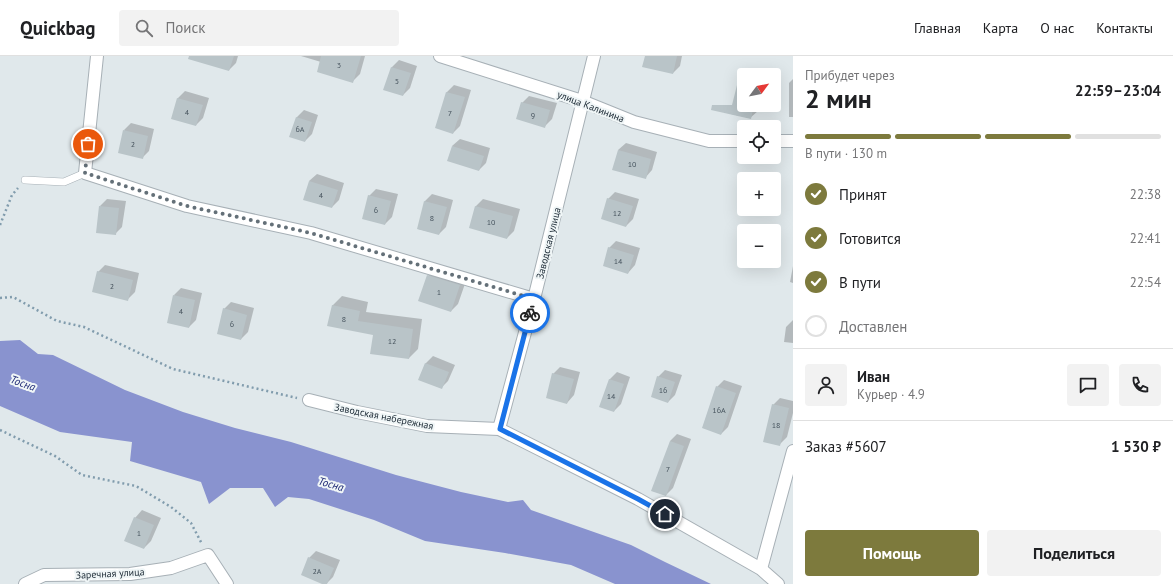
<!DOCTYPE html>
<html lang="ru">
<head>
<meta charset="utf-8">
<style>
	body { margin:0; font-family:"PT Sans",sans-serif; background:#f2f2f2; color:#202124; height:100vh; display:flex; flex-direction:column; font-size:15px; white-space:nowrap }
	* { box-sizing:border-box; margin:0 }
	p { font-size:13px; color:#757577 }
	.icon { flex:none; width:22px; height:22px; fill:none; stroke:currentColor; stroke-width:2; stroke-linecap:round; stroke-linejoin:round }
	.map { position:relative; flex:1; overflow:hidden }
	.side { display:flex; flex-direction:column; background:#fff; width:380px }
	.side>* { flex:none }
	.needle { width:26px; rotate:58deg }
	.tools { position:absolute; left:737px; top:12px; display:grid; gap:8px }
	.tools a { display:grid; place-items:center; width:44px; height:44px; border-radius:4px; background:#fff; box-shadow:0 4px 16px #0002; font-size:20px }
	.pin { position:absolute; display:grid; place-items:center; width:34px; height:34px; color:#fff; margin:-17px; border:2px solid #fff; border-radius:50%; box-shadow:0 1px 4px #0007 }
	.courier { position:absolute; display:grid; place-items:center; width:40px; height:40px; margin:-20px; border:3px solid #1a73e8; border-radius:50%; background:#fff; color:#222; box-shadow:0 1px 5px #0007 }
	.overview em { font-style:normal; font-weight:600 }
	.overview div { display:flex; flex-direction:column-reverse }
	.overview { display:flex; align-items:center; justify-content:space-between; height:68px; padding:0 12px }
	h1 { font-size:26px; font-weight:600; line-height:30px }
	.bar { display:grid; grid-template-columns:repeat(4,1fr); gap:6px 4px; align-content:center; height:48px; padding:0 12px }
	.bar i { height:5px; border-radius:3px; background:#e0e0e0 }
	.bar .selected { background:#7d7a3d }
	.bar p { grid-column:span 4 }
	.line { display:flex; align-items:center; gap:10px; padding:0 12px; border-top:1px solid #e0e0e0 }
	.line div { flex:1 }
	.round { display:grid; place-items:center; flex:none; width:42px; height:42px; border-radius:4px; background:#f2f2f2 }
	ol { padding:0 12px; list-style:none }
	li { display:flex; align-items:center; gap:12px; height:44px }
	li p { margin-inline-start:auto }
	li .icon { padding:4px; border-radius:50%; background:#7d7a3d; color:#fff; stroke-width:4 }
	li:last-child { color:#757577 }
	li i { width:22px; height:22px; border:2px solid #e0e0e0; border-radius:50% }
	.primary-button { display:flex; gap:8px; margin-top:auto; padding:8px 12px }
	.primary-button a { flex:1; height:46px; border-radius:4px; background:#7d7a3d; color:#fff; font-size:16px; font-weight:600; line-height:46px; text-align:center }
	.primary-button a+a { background:#f2f2f2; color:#202124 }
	header { display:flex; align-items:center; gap:24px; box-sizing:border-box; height:56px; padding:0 20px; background:#fff; border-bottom:1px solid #e0e0e0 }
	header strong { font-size:19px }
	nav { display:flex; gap:22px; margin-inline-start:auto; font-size:14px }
	.search { width:280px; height:36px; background:#f2f2f2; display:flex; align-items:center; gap:10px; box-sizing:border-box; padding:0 14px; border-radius:4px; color:#757577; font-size:15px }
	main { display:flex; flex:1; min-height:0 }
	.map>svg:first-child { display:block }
	.water { fill:#8993cf }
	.shadow { fill:#0003 }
	.building { fill:#b9c4c8 }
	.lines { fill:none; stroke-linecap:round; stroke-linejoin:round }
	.lane-casing { stroke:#a7b0b6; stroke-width:8 }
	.street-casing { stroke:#a7b0b6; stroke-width:14 }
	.path { stroke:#819cad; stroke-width:2.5; stroke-dasharray:2 3; stroke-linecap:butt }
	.lane { stroke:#fff; stroke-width:7 }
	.street { stroke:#fff; stroke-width:12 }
	.done { stroke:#647078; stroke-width:4; stroke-dasharray:0 7.2 }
	.route { stroke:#1a73e8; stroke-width:5 }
	.labels { text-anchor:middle; stroke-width:4; stroke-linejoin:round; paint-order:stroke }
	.number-label { font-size:8px; fill:#47545e }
	.street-label { font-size:10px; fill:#212f3a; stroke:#f0f6f7 }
	.water-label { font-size:11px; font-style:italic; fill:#1d2874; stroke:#f0f6f7 }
</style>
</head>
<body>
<header>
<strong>Quickbag</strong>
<div class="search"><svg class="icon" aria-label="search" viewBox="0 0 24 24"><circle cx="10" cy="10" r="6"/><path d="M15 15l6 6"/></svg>Поиск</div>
<nav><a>Главная</a><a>Карта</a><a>О нас</a><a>Контакты</a></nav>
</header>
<main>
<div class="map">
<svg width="793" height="528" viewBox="0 0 793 528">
	<rect width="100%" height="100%" fill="#e0e8eb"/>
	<path class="water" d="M 20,284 L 38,298 L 53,299 L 125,334 L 183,356 L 235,372 L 291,386 L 396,419 L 461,436 L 508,446 L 523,444 L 531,454 L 631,489 L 665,506 L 711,528 L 615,528 L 571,509 L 505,497 L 425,485 L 374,464 L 309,443 L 288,441 L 275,451 L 263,432 L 230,432 L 209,448 L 201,426 L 130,405 L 132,386 L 60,376 L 0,350 L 0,285 Z"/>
	<path class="shadow" d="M 205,0 L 238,0 L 236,7 L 229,14 Z
		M 301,0 L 365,0 L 360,18 L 352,26 L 321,6 Z
		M 646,0 L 682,0 L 680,10 L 673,17 Z
		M 399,4 L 417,10 L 410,32 L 403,39 L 385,33 L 392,11 Z
		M 793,23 L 793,61 L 789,61 L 789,27 Z
		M 744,28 L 744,49 L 759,49 L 758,55 L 750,62 L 731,58 Z
		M 454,29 L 471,34 L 460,70 L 453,77 L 436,71 L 447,36 Z
		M 185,35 L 209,42 L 203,62 L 196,69 L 172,62 L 178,42 Z
		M 529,40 L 557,47 L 552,63 L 545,70 L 522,47 Z
		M 304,54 L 318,59 L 312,78 L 305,85 L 290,80 L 297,61 Z
		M 131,67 L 154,73 L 149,95 L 142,102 L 124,74 Z
		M 460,83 L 490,92 L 486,107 L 479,114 L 452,90 Z
		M 626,87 L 657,96 L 652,114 L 645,122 L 618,94 Z
		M 317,118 L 344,127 L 339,144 L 332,151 L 309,125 Z
		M 376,133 L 398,138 L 392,161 L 385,168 L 369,140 Z
		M 615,136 L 639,143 L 633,163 L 626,170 L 608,143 Z
		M 432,138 L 453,144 L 446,171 L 439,178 L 418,173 L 425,145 Z
		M 107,143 L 126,145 L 122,171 L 115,178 L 100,150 Z
		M 483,143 L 520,153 L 514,175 L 507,182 L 470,171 L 476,150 Z
		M 616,185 L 640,192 L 635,209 L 628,217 L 609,192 Z
		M 105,209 L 139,217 L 135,236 L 128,243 L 98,216 Z
		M 793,210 L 793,227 L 790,226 Z
		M 435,212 L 467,222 L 458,248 L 451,255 L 428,220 Z
		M 181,232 L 202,237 L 196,264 L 189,271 L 174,239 Z
		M 342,240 L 368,246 L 366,256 L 422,263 L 418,293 L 409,302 L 332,250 Z
		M 231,246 L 254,252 L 248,276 L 241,283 L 224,253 Z
		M 793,264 L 793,287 L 784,286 L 786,271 Z
		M 433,300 L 455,309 L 448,325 L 441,332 L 419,323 L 426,307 Z
		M 560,311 L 580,316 L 574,339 L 567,347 L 553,318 Z
		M 665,314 L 682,319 L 675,339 L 668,346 L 658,321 Z
		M 617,316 L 630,321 L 621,348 L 614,355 L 609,324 Z
		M 724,324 L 742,330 L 728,371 L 721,378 L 717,331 Z
		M 780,342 L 793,345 L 793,357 L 787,381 L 780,388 L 773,349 Z
		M 677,378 L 691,383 L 673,432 L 666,439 L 670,385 Z
		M 142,454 L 161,462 L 151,485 L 144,492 L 135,462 Z
		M 316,495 L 340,504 L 333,521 L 326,528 L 325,528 L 309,502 Z"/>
	<path class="building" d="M 189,0 L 234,0 L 229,15 L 188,3 Z
		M 321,0 L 361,0 L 353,27 L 317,16 Z
		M 645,0 L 677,0 L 673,18 L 642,11 Z
		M 391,11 L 411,17 L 403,40 L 383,34 Z
		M 739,21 L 744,21 L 744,49 L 754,49 L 751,63 L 711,54 L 712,49 L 732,49 Z
		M 446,36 L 465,41 L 453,78 L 435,72 Z
		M 177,42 L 203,49 L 196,70 L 171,63 Z
		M 521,46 L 550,54 L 545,72 L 516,63 Z
		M 296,61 L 312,66 L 305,86 L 289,81 Z
		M 123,74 L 148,80 L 143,103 L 118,97 Z
		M 452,90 L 484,100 L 479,115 L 447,105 Z
		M 618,94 L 651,103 L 646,123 L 612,114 Z
		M 309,125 L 338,134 L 332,152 L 303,144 Z
		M 368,139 L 391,145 L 385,169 L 362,163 Z
		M 607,142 L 633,150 L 626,171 L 601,163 Z
		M 424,145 L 447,151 L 439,179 L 417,173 Z
		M 99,150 L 119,152 L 116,179 L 96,177 Z
		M 475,150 L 513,160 L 507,183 L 469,172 Z
		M 608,191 L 634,199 L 628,218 L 603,210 Z
		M 97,215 L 133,224 L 128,245 L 92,236 Z
		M 427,219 L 460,229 L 451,256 L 418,245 Z
		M 173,239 L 195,244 L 189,272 L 167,267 Z
		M 332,249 L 360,255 L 358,265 L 413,273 L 409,303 L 370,298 L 373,279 L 327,270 Z
		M 223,252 L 247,259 L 241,284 L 217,278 Z
		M 425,307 L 449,316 L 442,333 L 418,324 Z
		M 552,317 L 574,323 L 567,348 L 546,342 Z
		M 657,320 L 675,326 L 668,347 L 651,341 Z
		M 609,323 L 624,328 L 614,356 L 599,351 Z
		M 716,330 L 736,337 L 721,379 L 702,372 Z
		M 772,348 L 789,352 L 780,390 L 763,386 Z
		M 670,385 L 684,390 L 666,440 L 651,435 Z
		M 134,461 L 154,469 L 144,493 L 124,485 Z
		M 308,501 L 334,512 L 327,528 L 322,528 L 301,519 Z"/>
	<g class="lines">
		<defs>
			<path id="lane" d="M 25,124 L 64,126 L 85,117"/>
			<path id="street" d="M 97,0 L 85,117 L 187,150 L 311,177 L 534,243
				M 440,0 L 582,45 L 634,66 L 709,85 L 744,85
				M 774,85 L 793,85
				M 309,344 L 357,356 L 427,370 L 499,373 L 638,443 L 761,513 L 778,528
				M 499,373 L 534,243 L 594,0
				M 761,513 L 793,395
				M 25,528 L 44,519 L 130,518 L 171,512 L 208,499 L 227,528"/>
		</defs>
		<use href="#lane" class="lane-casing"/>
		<use href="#street" class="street-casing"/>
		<path class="path" d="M 0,169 L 12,139 L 18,132
			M 0,242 L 13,241 L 57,265 L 84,271 L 173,313 L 297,342
			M 0,374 L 55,400 L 82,419 L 136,430 L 171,451 L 191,467 L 202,488"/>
		<use href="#lane" class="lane"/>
		<use href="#street" class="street"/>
	</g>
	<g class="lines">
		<path class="done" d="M 88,88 L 85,117 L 187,150 L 311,177 L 534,243 L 530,257"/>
		<path class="route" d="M 530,257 L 500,373 L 638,443 L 665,458"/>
	</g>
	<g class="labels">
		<g class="number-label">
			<text x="339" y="12">3</text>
			<text x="397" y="28">5</text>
			<text x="187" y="59">4</text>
			<text x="450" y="60">7</text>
			<text x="533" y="62">9</text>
			<text x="300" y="76">6А</text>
			<text x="133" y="91">2</text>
			<text x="632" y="111">10</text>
			<text x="321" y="142">4</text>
			<text x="376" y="157">6</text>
			<text x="617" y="160">12</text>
			<text x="432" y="165">8</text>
			<text x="491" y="169">10</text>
			<text x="618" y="208">14</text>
			<text x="112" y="233">2</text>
			<text x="439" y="239">1</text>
			<text x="181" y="258">4</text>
			<text x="344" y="266">8</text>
			<text x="232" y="271">6</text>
			<text x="392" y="288">12</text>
			<text x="663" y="337">16</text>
			<text x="611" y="343">14</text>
			<text x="719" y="357">16А</text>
			<text x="776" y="372">18</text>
			<text x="668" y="416">7</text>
			<text x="139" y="480">1</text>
			<text x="317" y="518">2А</text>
		</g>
		<g class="street-label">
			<text transform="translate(591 50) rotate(21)" y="4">улица Калинина</text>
			<text transform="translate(548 187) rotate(-76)" y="4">Заводская улица</text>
			<text transform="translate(384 360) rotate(11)" y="4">Заводская набережная</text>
			<text transform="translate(110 517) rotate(-3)" y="4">Заречная улица</text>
		</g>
		<g class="water-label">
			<text transform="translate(23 327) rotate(20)" y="4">Тосна</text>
			<text transform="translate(331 428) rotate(16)" y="4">Тосна</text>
		</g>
	</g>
</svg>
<div class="tools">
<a><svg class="needle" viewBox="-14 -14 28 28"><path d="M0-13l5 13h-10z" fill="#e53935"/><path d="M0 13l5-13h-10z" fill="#757577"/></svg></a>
<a><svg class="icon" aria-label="locate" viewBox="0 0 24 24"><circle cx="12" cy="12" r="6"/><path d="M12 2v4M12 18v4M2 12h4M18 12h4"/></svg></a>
<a>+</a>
<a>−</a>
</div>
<div class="pin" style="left:88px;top:88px;background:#ea580c"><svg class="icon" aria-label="bag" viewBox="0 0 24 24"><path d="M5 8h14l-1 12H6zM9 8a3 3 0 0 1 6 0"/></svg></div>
<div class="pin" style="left:665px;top:458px;background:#1f2937"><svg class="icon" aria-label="home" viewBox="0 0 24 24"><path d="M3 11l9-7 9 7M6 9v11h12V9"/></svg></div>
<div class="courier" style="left:530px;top:257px"><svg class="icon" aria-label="bike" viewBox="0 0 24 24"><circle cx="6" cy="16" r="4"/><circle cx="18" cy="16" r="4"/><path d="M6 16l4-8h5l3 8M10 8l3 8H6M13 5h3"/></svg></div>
</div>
<section class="side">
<div class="overview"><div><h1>2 мин</h1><p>Прибудет через</p></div><em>22:59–23:04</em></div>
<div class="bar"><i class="selected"></i><i class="selected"></i><i class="selected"></i><i></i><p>В пути · 130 m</p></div>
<ol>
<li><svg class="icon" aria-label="check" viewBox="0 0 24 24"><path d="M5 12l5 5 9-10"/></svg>Принят<p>22:38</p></li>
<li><svg class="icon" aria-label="check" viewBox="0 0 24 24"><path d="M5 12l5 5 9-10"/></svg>Готовится<p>22:41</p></li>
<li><svg class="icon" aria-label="check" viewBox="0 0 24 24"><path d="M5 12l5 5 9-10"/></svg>В пути<p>22:54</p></li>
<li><i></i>Доставлен</li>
</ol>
<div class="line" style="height:72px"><a class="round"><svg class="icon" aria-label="person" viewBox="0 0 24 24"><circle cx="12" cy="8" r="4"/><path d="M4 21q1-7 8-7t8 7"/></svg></a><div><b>Иван</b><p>Курьер · 4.9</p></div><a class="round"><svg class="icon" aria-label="chat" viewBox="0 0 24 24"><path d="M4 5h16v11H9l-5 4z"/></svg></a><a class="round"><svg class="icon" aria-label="phone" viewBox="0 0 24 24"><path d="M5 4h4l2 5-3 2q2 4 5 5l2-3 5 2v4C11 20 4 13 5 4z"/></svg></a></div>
<div class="line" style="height:52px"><div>Заказ #5607</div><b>1 530 ₽</b></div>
<div class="primary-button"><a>Помощь</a><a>Поделиться</a></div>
</section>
</main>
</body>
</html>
